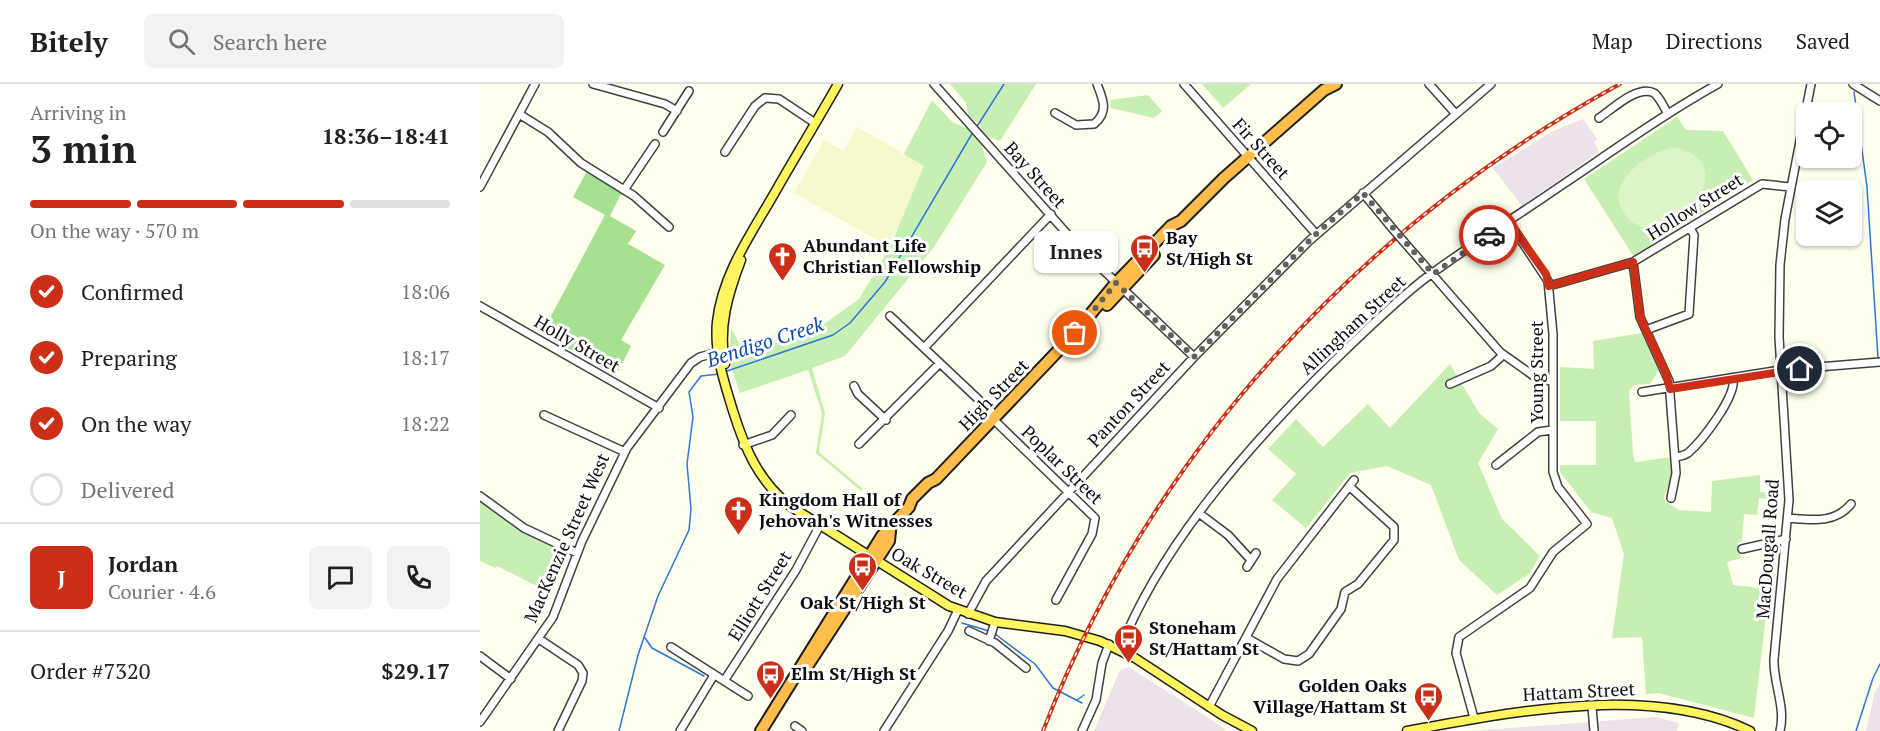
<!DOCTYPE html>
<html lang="en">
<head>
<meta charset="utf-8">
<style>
	body { margin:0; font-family:"PT Serif",serif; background:#f2f2f2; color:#202124; height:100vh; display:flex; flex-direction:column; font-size:22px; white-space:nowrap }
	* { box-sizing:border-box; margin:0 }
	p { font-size:20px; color:#757577 }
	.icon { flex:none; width:33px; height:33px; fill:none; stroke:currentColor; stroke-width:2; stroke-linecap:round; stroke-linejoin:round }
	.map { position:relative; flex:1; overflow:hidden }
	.side { display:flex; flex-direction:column; background:#fff; width:480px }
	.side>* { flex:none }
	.buttons { position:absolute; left:1316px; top:18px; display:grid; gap:12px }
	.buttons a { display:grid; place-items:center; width:66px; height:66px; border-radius:9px; background:#fff; box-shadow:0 2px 4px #0004; font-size:30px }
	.pin { position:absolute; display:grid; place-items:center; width:51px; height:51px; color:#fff; margin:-26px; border:3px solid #fff; border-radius:50%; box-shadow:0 2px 6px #0007 }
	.courier { position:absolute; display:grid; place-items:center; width:60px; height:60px; margin:-30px; border:4px solid #cb2f18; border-radius:50%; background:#fff; color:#222; box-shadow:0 2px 8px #0007 }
	.bubble { position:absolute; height:42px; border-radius:9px; background:#fff; box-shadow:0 2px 4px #0004; font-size:20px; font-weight:700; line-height:42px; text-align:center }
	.overview em { font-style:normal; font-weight:700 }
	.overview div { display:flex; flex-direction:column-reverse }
	.overview { display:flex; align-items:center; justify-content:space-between; height:102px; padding:0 30px }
	h1 { font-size:39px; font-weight:700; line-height:45px }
	.bar { display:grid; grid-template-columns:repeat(4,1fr); gap:9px 6px; align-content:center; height:72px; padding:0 30px }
	.bar i { height:8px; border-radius:4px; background:#e0e0e0 }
	.bar .on { background:#cb2f18 }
	.bar p { grid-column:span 4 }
	.line { display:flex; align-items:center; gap:15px; padding:0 30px; border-top:2px solid #e0e0e0 }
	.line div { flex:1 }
	.round { display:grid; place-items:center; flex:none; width:63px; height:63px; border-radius:9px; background:#f2f2f2 }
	ol { padding:0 30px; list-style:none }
	li { display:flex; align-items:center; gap:18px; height:66px }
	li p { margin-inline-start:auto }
	li .icon { padding:6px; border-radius:50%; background:#cb2f18; color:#fff; stroke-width:4 }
	li:last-child { color:#757577 }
	li i { width:33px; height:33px; border:3px solid #e0e0e0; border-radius:50% }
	header { display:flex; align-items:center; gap:36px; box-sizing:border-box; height:84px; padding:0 30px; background:#fff; border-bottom:2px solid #e0e0e0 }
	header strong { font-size:28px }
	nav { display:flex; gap:33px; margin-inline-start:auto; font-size:21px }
	.search { width:420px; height:54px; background:#f2f2f2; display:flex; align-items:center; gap:15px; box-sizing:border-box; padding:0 21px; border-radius:9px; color:#757577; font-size:22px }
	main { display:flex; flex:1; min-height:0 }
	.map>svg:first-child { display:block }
	.industrial { fill:#ede1ec }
	.farmland { fill:#f4f8cb }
	.green { fill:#c7eeb3 }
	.forest { fill:#a6e091 }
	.pitch { fill:#dcf4c6 }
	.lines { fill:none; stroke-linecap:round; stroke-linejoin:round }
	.stream { stroke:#2c76da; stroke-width:1.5 }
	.minor-casing { stroke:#404040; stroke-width:10 }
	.major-casing { stroke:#1e1e1e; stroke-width:11 }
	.highway-casing { stroke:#1e1e1e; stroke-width:14 }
	.minor { stroke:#fff; stroke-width:7 }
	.major { stroke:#fff55e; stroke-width:8 }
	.highway { stroke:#ffbe4c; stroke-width:10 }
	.rail-casing { stroke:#cb2f18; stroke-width:4 }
	.rail { stroke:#fff; stroke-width:1.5; stroke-dasharray:4.5; stroke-linecap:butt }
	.minor-bridge-casing { stroke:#404040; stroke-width:10; stroke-linecap:butt }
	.minor-bridge { stroke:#fff; stroke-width:7 }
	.done { stroke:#62625c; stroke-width:6; stroke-dasharray:0 10.8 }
	.route { stroke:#cb2f18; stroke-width:8 }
	.labels { text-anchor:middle; stroke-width:6; stroke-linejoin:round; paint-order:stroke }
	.street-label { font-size:18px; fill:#0d0d0d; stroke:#fff }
	.poi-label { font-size:18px; font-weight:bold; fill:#0d0d0d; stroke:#fff; text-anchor:start }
	.water-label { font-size:20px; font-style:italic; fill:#0a48ac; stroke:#fff }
</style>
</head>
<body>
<header>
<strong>Bitely</strong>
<div class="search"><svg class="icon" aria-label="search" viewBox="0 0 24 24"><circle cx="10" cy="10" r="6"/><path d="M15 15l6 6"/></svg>Search here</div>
<nav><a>Map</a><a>Directions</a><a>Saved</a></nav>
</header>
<main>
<section class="side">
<div class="overview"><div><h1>3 min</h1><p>Arriving in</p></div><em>18:36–18:41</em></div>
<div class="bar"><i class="on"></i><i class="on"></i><i class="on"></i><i></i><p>On the way · 570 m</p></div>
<ol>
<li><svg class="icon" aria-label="check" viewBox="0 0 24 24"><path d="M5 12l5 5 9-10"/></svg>Confirmed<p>18:06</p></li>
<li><svg class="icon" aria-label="check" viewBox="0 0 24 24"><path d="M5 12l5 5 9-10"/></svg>Preparing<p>18:17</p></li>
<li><svg class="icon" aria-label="check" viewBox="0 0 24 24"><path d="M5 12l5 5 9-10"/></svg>On the way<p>18:22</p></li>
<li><i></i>Delivered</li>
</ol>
<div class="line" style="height:108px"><b class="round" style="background:#cb2f18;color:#fff">J</b><div><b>Jordan</b><p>Courier · 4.6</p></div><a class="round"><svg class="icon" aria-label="chat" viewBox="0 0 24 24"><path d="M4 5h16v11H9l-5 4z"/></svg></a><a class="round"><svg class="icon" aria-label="phone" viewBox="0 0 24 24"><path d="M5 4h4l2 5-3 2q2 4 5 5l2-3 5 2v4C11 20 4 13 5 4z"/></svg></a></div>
<div class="line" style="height:78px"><div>Order #7320</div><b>$29.17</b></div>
</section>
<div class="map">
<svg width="1400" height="647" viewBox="0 0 1400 647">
	<rect width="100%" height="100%" fill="#ffe"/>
	<path class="industrial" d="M 1103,35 L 1117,55 L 1114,58 L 1119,68 L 1042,122 L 1013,84 L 1073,47 Z
		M 649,583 L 733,637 L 747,647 L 614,647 L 640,586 Z
		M 1400,599 L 1400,647 L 1386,647 L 1394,611 Z
		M 1176,633 L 1199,639 L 1197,647 L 991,647 Z"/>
	<path class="farmland" d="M 377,43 L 445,82 L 424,133 L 408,162 L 314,109 L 344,56 L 363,67 Z"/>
	<path class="green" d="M 470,0 L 556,0 L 520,57 L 507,52 L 500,45 L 501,42 L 488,31 L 486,19 Z
		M 722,0 L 771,0 L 743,24 Z
		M 668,11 L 682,27 L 674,34 L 631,24 L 630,16 Z
		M 452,16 L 472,38 L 488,45 L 502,62 L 507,78 L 454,163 L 365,272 L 332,284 L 345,329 L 339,368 L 383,405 L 381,407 L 336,369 L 342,329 L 328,286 L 260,309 L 249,276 L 251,244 L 264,268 L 298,258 L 347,238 L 379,215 L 410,163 L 444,82 L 424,70 Z
		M 1197,33 L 1206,46 L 1243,47 L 1273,96 L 1154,173 L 1104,95 Z
		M 1162,249 L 1179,286 L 1170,300 L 1154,301 L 1149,307 L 1153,370 L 1155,378 L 1192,373 L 1193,393 L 1184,412 L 1186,418 L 1199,426 L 1231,428 L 1232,397 L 1280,391 L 1280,408 L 1298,410 L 1298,416 L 1279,414 L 1277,431 L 1264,430 L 1262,457 L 1258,459 L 1261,474 L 1247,478 L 1253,501 L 1289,505 L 1274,634 L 1179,609 L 1166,610 L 1162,553 L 1132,554 L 1144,470 L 1132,434 L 1111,428 L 1080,388 L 1080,381 L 1116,381 L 1116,337 L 1080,337 L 1080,283 L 1114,285 L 1113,257 Z
		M 970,280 L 999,329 L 1018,345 L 998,379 L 1022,435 L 1060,472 L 1049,490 L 1017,511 L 979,476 L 951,401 L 907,382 L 870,389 L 826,444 L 792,416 L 816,390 L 788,365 L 816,335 L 843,363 L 888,320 L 910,344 Z
		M 0,417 L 40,447 L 84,468 L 72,510 L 17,482 L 15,484 L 0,477 Z"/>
	<path class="forest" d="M 107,87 L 142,108 L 130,132 L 156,147 L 148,160 L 185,181 L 141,256 L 151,262 L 136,292 L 62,249 L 125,131 L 93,113 Z"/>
	<path class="pitch" d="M 1191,64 C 1210,64 1228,76 1225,97 C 1219,127 1178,162 1149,135 C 1118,105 1163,70 1191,64 Z"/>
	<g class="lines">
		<path class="stream" d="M 1374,8 L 1387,103 L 1398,274
			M 496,44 L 524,0
			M 247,287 L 353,251 L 370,239 L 405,198 L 493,48
			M 482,539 L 509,547
			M 515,550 L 555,580 L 573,604 L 602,619
			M 165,554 L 172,564 L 224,592
			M 597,616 L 604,611
			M 139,647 L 158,571 L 178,512 L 209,446 L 211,425 L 207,380 L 213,333 L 209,308 L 221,292 L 239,290
			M 1376,647 L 1393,594 L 1400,580"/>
		<defs>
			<path id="minor" d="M 113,0 L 185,20 L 197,27
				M 454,0 L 597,161 L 714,273
				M 704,0 L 836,150
				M 949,0 L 975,29
				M 1373,0 L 1400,17
				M 575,29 L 596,41 L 614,40 C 629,28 623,15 617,0
				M 39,30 L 68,48 L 101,79 L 154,112 L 189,143
				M 1119,34 C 1131,26 1158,0 1174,9 C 1180,13 1184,24 1188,30
				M 183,48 L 209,7
				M 245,68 L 275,22 L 285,14 L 299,15 L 335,39
				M 0,103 L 55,0
				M 144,106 L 175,60
				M 883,109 L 912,144
				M 924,158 L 1020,268 L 1058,295 L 1072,297
				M 1153,178 L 1160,233 L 1189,297 L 1196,389 L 1191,414
				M 1069,202 L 1153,178 L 1282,100 L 1311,103
				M 0,222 L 179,324
				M 410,232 L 516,332
				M 1166,246 L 1209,230 L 1214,151 L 1210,144
				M 444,264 L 571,130
				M 970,300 L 1011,282 L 1023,271
				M 374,302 L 378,310 L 406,336
				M 1162,308 L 1301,286 L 1400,278
				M 64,331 L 145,368
				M 513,335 L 615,434 L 612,450 L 576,516
				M 379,360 L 459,280
				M 263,361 L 292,351 L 311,331
				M 1195,373 C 1200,372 1204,372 1208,369 C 1222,357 1257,312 1253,294
				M 1016,381 L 1058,348 L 1072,346
				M 0,412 L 44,444 L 97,469
				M 720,430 L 748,451 L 770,475
				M 1308,434 C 1331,436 1355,440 1371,420
				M 1262,465 L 1306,455
				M 767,483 L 776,469
				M 488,530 L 506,497 L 714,273 L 829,157 L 1011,0
				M 489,547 L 515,559 L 546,584
				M 767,554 L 804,575 L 818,577 L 829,570 L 861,525 L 865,508 L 878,500 L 914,456 L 914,443 L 869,402
				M 59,555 L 98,581 L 103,589 L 102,597 L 78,647
				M 509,557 L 515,538
				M 191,563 L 268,612
				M 640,565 C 682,459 769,362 849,282 C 880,252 910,222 943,196 C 988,162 1036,133 1082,101 C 1134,66 1184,30 1238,0
				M 0,572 L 31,595
				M 244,597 L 316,486 L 340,441
				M 729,623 L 797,495 L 874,396
				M 1112,623 L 1114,647
				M 994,634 L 976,569 L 979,553 L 1050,504 L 1073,468 L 1107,440 L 1078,403 L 1073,388 L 1073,250 L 1068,197 L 1029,138
				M 0,638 L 73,533 L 102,457 L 147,364 L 211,279 L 220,273 L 242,267
				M 315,642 L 322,647
				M 200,647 L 234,591
				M 404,647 L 468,547 L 478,526
				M 602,647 L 616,616 L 622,579 L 629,560
				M 1300,647 C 1306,623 1293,599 1294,575 L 1309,416 L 1299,253 L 1300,181 L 1305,135 L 1331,0"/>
			<path id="major" d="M 358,0 C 337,37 315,73 294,110 C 271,150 242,191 237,238 C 234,269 244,297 253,327 C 265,365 278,396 310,422 L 469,522 L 515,538 L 585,547 L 620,557 L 655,574 L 742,631 L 772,647
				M 245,280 C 238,243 248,210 261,176
				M 927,647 C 1032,628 1171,599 1270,647"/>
			<path id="highway" d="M 627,221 L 674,171
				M 328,581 L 409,457 L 410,447
				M 281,647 L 402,452 L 429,423 L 432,415 L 448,399 L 456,395 L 595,249 L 636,199 L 691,142 L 701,137 L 744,94 L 844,6 L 856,0"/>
		</defs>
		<use href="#minor" class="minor-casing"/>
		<use href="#major" class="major-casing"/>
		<use href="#highway" class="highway-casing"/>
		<use href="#minor" class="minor"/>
		<use href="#major" class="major"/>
		<use href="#highway" class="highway"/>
		<defs>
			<path id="rail" d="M 563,647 C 670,370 881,141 1140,0"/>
		</defs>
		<use href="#rail" class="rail-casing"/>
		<use href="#rail" class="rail"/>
		<defs>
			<path id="minor-bridge" d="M 912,144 L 924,158"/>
		</defs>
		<use href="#minor-bridge" class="minor-bridge-casing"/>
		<use href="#minor-bridge" class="minor-bridge"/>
	</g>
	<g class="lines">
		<path class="done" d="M 595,249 L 636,199 L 714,273 L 836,150 L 883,109 L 953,190 L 1009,151"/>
		<path class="route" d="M 1009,151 L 1029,138 L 1066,190 L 1069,202 L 1153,178 L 1160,233 L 1186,289 L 1190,305 L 1320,285"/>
	</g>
	<defs>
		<symbol id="bus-pin" viewBox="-11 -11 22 30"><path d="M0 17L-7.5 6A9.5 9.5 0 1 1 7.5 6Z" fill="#cb2f18" stroke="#fff"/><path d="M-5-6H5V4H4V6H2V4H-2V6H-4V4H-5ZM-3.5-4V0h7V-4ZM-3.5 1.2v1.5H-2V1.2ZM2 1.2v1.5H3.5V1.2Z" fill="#fff"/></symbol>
		<symbol id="church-pin" viewBox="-11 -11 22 30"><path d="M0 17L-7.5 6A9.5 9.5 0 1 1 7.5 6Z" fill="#cb2f18" stroke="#fff"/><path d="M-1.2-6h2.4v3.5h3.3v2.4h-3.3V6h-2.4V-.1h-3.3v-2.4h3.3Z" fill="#fff"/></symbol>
	</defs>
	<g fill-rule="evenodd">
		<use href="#bus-pin" x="648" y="148" width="33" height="45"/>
		<use href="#church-pin" x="286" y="156" width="33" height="45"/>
		<use href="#church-pin" x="242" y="410" width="33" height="45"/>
		<use href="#bus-pin" x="366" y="466" width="33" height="45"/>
		<use href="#bus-pin" x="632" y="538" width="33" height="45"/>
		<use href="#bus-pin" x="274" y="574" width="33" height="45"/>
		<use href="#bus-pin" x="932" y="596" width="33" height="45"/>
	</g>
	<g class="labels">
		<g class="street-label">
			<text transform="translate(781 65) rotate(48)" y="6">Fir Street</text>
			<text transform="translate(555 91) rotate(48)" y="6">Bay Street</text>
			<text transform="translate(1215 123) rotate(-32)" y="6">Hollow Street</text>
			<text transform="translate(873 241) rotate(-43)" y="6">Allingham Street</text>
			<text transform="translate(97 260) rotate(30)" y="6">Holly Street</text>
			<text transform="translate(1057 288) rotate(-90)" y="6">Young Street</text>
			<text transform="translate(514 311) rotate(-46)" y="6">High Street</text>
			<text transform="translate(649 320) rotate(-47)" y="6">Panton Street</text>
			<text transform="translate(582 381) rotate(44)" y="6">Poplar Street</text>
			<text transform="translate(87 454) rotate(-66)" y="6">MacKenzie Street West</text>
			<text transform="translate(1288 465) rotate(-86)" y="6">MacDougall Road</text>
			<text transform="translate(449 489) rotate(30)" y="6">Oak Street</text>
			<text transform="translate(280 512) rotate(-58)" y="6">Elliott Street</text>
			<text transform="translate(1099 608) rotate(-3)" y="6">Hattam Street</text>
		</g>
		<g class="poi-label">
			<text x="686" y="160">Bay<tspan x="686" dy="21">St/High St</tspan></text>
			<text x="323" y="168">Abundant Life<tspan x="323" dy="21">Christian Fellowship</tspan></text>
			<text x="279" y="422">Kingdom Hall of<tspan x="279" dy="21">Jehovah's Witnesses</tspan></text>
			<text x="383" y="525" text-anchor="middle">Oak St/High St</text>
			<text x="669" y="550">Stoneham<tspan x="669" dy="21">St/Hattam St</tspan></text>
			<text x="311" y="596">Elm St/High St</text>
			<text x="927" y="608" text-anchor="end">Golden Oaks<tspan x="927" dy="21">Village/Hattam St</tspan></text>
		</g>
		<g class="water-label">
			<text transform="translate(285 258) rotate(-18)" y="7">Bendigo Creek</text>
		</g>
	</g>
</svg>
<div class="buttons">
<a><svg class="icon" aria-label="locate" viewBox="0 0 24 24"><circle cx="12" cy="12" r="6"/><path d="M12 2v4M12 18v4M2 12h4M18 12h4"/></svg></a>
<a><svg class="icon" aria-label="layers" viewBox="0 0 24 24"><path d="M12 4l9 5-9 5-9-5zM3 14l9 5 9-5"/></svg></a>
</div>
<div class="pin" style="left:595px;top:249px;background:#ea580c"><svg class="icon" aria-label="bag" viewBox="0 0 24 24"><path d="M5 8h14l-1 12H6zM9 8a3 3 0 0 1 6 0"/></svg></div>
<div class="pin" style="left:1320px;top:285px;background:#1f2937"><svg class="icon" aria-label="home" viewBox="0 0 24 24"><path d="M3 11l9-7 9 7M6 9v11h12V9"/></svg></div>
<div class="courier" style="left:1009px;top:151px"><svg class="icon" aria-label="car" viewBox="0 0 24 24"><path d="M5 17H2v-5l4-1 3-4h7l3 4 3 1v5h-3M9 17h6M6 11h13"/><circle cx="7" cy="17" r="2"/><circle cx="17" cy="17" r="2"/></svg></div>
<div class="bubble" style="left:554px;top:147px;width:84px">Innes</div>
</div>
</main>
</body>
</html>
